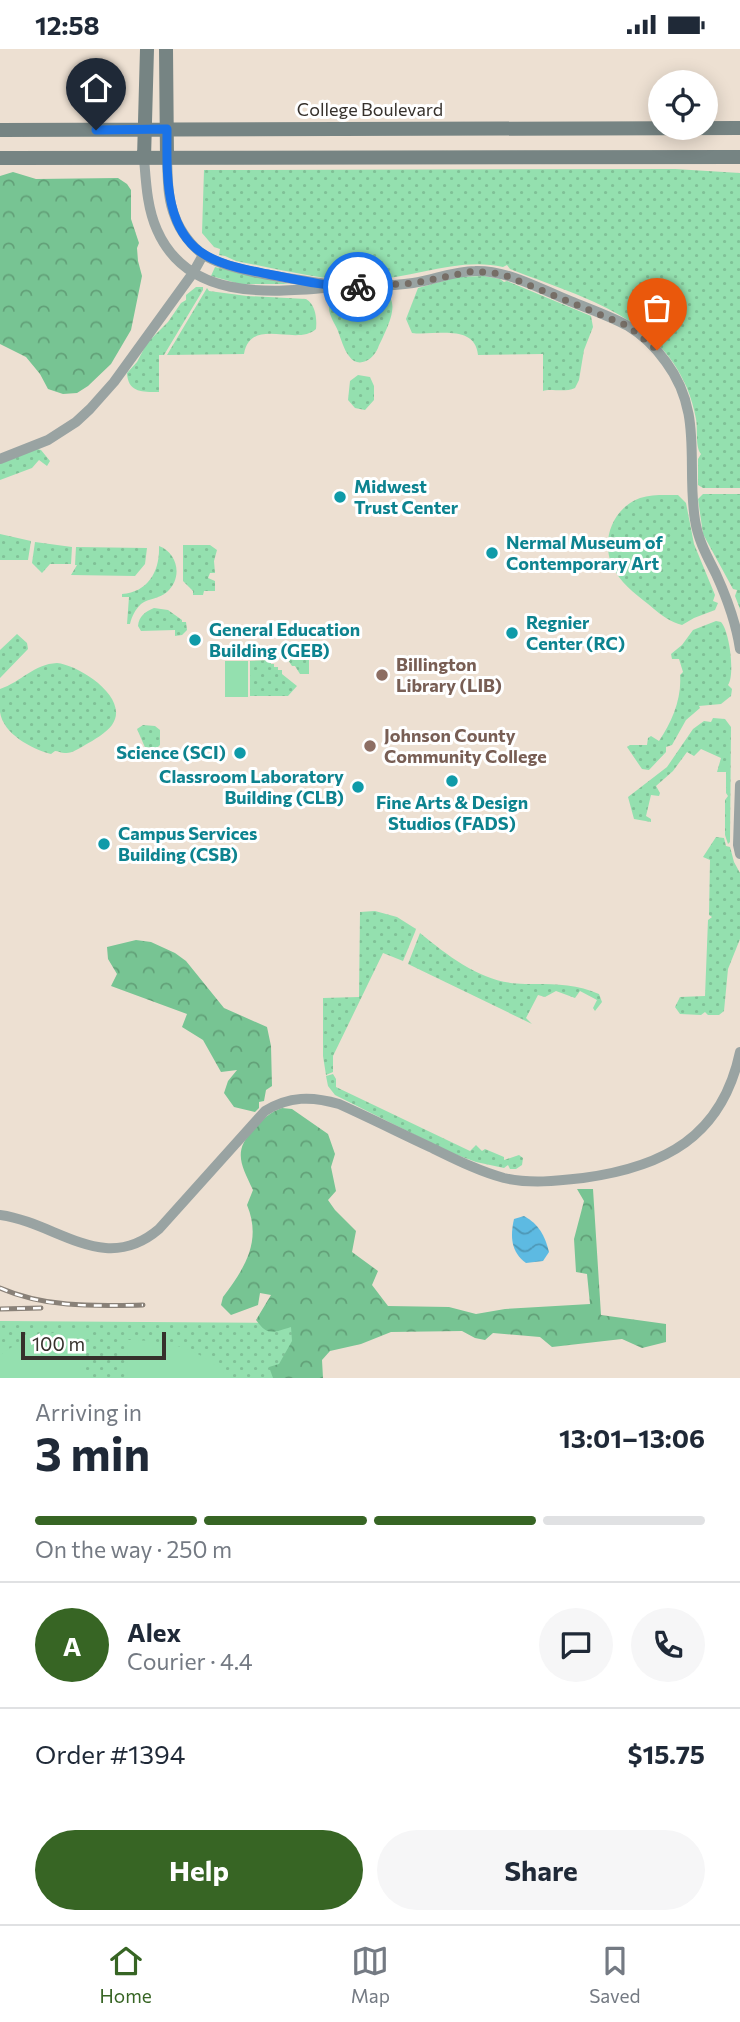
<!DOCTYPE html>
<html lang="en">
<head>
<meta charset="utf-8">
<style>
	body { margin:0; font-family:Commissioner,sans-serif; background:#f6f6f7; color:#1f2937; height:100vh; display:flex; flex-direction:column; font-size:26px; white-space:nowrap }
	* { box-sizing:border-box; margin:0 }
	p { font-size:23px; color:#747a83 }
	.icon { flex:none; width:38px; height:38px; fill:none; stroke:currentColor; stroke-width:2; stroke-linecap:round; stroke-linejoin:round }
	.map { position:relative; height:1329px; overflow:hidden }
	.details { display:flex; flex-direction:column; background:#fff; flex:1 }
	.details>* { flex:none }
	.fabs { position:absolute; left:648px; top:21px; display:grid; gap:14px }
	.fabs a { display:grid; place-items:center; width:70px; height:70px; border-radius:50%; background:#fff; box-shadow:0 4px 18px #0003; font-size:35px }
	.scale { position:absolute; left:21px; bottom:18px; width:145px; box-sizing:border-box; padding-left:7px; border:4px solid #36312c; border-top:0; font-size:19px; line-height:24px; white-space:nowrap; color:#36312c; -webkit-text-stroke:5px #fff; paint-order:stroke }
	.pin { position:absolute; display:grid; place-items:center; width:60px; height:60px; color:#fff; margin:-72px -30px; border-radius:50% 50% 50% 0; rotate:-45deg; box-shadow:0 0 7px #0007 }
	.pin .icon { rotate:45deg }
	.courier { position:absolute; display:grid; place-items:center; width:70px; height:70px; margin:-35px; border:5px solid #1a73e8; border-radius:50%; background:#fff; color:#222; box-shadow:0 2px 9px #0007 }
	.overview em { font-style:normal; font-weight:700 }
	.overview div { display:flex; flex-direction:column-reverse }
	.overview { display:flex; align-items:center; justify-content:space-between; height:119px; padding:0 35px }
	h1 { font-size:46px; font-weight:700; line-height:52px }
	.bar { display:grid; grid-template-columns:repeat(4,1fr); gap:10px 7px; align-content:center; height:84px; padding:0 35px }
	.bar i { height:9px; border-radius:5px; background:#e0e1e3 }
	.bar .on { background:#376524 }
	.bar p { grid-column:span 4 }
	.line { display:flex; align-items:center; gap:18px; padding:0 35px; border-top:2px solid #e0e1e3 }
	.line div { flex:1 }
	.round { display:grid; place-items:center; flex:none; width:74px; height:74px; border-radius:37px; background:#f6f6f7 }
	.action { display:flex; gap:14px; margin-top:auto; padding:14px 35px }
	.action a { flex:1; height:80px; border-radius:42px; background:#376524; color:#fff; font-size:28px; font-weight:700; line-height:80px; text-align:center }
	.action a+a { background:#f6f6f7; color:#1f2937 }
	.status { display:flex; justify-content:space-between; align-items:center; height:49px; padding:0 35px; background:#fff; direction:ltr }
	.status svg { height:19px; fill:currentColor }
	.menu { display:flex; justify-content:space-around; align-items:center; height:98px; border-top:2px solid #e0e1e3; background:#fff; font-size:19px; color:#747a83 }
	.menu a { display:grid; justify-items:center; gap:4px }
	.menu .on { color:#376524 }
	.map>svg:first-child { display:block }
	.grass { fill:url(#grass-dots) }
	.forest { fill:url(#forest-crowns) }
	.garden { fill:#94e0af }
	.water { fill:url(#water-waves) }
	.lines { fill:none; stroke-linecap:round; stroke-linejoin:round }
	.street { stroke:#99a3a2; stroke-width:10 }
	.secondary { stroke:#768483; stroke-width:14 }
	.rail-casing { stroke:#898178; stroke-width:5 }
	.rail { stroke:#fff; stroke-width:2.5; stroke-dasharray:8; stroke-linecap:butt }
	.done { stroke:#766e66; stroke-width:7; stroke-dasharray:0 12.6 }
	.route { stroke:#1a73e8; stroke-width:9 }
	.culture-dot { fill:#0f9aa8; stroke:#fff; stroke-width:2.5 }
	.education-dot { fill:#8d6e63; stroke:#fff; stroke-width:2.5 }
	.labels { text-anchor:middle; stroke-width:6; stroke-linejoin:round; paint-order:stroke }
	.street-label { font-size:18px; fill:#36312c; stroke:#fff }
	.culture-label { font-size:18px; font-weight:bold; fill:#0d838f; stroke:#fff; text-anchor:start }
	.education-label { font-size:18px; font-weight:bold; fill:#785e54; stroke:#fff; text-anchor:start }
</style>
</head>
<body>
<div class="status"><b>12:58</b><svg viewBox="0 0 49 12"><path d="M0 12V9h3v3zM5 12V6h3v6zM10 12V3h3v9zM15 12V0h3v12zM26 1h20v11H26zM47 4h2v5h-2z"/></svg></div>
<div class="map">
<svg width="740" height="1329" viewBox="0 0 740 1329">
	<defs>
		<pattern id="grass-dots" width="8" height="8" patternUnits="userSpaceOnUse" patternTransform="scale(1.75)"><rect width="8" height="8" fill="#94e0af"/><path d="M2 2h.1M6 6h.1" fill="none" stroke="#80c197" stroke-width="1.8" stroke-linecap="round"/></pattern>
		<pattern id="forest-crowns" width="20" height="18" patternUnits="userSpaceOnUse" patternTransform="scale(1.75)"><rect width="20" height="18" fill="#77c493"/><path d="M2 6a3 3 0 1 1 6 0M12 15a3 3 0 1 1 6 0" fill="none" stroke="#62a078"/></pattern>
		<pattern id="water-waves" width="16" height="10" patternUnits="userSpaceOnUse" patternTransform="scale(1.75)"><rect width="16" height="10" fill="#5dbae2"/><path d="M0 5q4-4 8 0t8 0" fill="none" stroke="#4e98b7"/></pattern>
	</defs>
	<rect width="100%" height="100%" fill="#ede0d2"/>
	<path class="grass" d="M 675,120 L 740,124 L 740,439 L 703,439 L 698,436 L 698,410 L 701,405 C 695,398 698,380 696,370 C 694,359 691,349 687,339 C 657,266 578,247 510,220 L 507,216 L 503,218 C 459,208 414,229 370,231 C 325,233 280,220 236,212 L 225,207 L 219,206 L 220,200 L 214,198 L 202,184 L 204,121 Z
		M 215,218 L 288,235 L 240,235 L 211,227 Z
		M 484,227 L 500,230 L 504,233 L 507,232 L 591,267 L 593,278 L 584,301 L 579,331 L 575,339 C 564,344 550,339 543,342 L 543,305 L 478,306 C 475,274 434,287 412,284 L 406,270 L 418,239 L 457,228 Z
		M 196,238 L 203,238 L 203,241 L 164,306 L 159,306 L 159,343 C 143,343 128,344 127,324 L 137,313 L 147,294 L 168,273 L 181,254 L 186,251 L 186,246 Z
		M 207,239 L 209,242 L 247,247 L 306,250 C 316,256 317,270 316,280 C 297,298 250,267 244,305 L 167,306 Z
		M 343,243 C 355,243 370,241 381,243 C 406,249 383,286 378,299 C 373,311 358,320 349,307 C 344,301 341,290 338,282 C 335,275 328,265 329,257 C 330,249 336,245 343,243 Z
		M 358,326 L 370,328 L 374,337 L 374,351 L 365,361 L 355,359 L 348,351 L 350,332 Z
		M 37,400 L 41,401 L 50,412 L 47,417 L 39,411 L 32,419 L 0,431 L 0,414 Z
		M 703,445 L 740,445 L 740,560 L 735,547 L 737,541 L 733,540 L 703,485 L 698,450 Z
		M 678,446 L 686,454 L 694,495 L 715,546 L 713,552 L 718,554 L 715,561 L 694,569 L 682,576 C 671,573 662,567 654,560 C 639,547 625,539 615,522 C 599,495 611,460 640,449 C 652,445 666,446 678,446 Z
		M 0,485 L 31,492 L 28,511 L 0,511 Z
		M 35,493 L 72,498 L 71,515 L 50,515 L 42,524 L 32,514 Z
		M 183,496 L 210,496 L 217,501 L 214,512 L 215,524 L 210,524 L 208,529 L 215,532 L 215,542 L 204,542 L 203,546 L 193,546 L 193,542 L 183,532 Z
		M 159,497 C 178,504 183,529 167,543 C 159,550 149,549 141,555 C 135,561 132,567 130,575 L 127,575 L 129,548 L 122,548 L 122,545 C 149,543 160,521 159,497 Z
		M 76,498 L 147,499 L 145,515 L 135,527 L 71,526 L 77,516 L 75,516 Z
		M 154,559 L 168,561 L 182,571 L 182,573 L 186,573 L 187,581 L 182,586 L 175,587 L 175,581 L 141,582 L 138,577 C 139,567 145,563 154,559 Z
		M 716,572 L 721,573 C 730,583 735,627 728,636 L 732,640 L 731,647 L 721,655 L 699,657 L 700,659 L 686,671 L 672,696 L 666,698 L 666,703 L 649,721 L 642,720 L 627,698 L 630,696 L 647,696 L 648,689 L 651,687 L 659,692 C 672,673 682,649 680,626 L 683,623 L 679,610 L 672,610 L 671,605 L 682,596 L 693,581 Z
		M 17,585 L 27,594 L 28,600 L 0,629 L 0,601 Z
		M 281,604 L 309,604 L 309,625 L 300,625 L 295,617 L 292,617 L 288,611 L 281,608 Z
		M 271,611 L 271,615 L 274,615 L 274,618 L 278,618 L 278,621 L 282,621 L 282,625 L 297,637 L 288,647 L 250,647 L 250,612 Z
		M 57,614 C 79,616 131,649 112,676 C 106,684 94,691 85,696 C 80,699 71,705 65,704 C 61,704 58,702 55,702 L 51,705 C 32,700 3,685 0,663 C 0,656 0,648 0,640 C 21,633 34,615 57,614 Z
		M 713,669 L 725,670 L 731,678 L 730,793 L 728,795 L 725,786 L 725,751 L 728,747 L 726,744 L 726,723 L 717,723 L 721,709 L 701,700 L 694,707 L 687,703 L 673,722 L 656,737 L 660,744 L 659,747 L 651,746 L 646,767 L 651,770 L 651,773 L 634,770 L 628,748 L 667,718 L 693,680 L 704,672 L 711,673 Z
		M 143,676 L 155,677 L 160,681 L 160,696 L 151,705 L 147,703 L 137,680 Z
		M 716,788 L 724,789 L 726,797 L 730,798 L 734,813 L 740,824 L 740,890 L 728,920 L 724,962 L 719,966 L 708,966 L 705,963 L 701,966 L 680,965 L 675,958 L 680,948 L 705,947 L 708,871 L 712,868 L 709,866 L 710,811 L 703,808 Z
		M 375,862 L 397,868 L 416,880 L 415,883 L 403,912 L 383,904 L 333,1007 L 333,1023 L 326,1026 L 323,1007 L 323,949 L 359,948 L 360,863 Z
		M 420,884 C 452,910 484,935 525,935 C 548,935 575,934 599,945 L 602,953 L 595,962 L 593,959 L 597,951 L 580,942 L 575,949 L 556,942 L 545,948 L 538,946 L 526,969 L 532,975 L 408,915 Z
		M 333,1025 L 336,1030 L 336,1038 L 470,1102 L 476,1096 L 482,1102 L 485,1100 L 504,1108 L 504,1111 L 519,1106 L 523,1109 L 522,1116 L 516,1120 L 510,1120 L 508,1116 L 504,1119 L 476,1113 L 449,1103 L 335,1046 L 328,1037 L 326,1027 Z
		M 0,1272 L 311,1274 L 310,1329 L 0,1329 Z"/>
	<path class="forest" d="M 13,123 L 36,130 L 118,129 L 127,135 L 131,141 L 131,170 L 139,194 L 137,199 L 138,212 L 142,227 L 131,281 L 111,315 L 88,337 L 77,344 L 63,345 L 48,340 L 40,325 L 26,308 L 0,295 L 0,127 Z
		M 136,891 L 151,893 L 175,904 L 186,912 L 224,959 L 267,978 L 271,997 L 272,1037 L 266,1041 L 264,1052 L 259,1053 L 259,1059 L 255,1063 L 234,1058 L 224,1044 L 228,1032 L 237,1021 L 221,1023 L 203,991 L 182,978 L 187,965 L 111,937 L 117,925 L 108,910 L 107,898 Z
		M 282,1059 L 292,1060 L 328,1085 L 335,1105 L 331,1118 L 336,1142 L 328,1151 L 335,1161 L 356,1182 L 352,1203 L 378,1222 L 372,1236 L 388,1257 L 449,1258 L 476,1265 L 505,1260 L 590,1255 L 587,1225 L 576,1223 L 574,1190 L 584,1152 L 577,1140 L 593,1140 L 601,1266 L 666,1275 L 666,1293 L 642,1299 L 622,1290 L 552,1298 L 540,1288 L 493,1284 L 485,1291 L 475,1289 L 462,1282 L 391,1283 L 361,1295 L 330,1302 L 322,1311 L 323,1329 L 273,1329 L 269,1318 L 279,1315 L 292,1292 L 291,1278 C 274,1283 268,1288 256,1271 L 271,1246 L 260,1244 L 258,1256 L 231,1266 L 221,1256 L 223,1248 C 245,1219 262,1192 247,1156 L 253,1141 C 241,1115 232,1102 255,1079 C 263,1070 270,1063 282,1059 Z"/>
	<path class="garden" d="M 225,612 L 248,612 L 248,648 L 225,648 Z
		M 70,1282 L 84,1282 L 84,1329 L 0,1329 L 0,1306 C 21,1290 44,1284 70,1282 Z
		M 128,1291 C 167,1291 202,1299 229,1329 L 127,1329 Z"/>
	<path class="water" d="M 524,1167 C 539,1175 545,1187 549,1203 L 543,1212 L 526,1214 C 511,1203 510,1188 514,1170 Z"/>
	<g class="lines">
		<path class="street" d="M 144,109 C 146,133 147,159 157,181 C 189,254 274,243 339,238 C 364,236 388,238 413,234 C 434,231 454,222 475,222 C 508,221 540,240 570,252 C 589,260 610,267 628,277 C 643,286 656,299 666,313 C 704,364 686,415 695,471 C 698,491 707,507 716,525 C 727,549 736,574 740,600
			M 167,109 C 168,129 167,149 175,168 C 180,182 192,198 204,206 C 231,223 294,230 326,235
			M 0,410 L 48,391 L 76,373 L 90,360 L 114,333 L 193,224 L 203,206
			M 740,736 L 738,796 L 740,805
			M 0,1166 C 58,1174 104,1227 159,1180 L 265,1062 C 289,1047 312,1047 339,1055 C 370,1069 400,1084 430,1098 C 455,1110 478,1122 504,1129 C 530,1135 557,1132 583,1129 C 664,1118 722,1088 740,1003"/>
		<path class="secondary" d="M 166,0 L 167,109
			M 0,81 L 740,79
			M 0,109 L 740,108
			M 144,109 L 147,0"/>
		<defs>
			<path id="rail" d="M 0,1239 C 46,1259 94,1257 143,1256
				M 1,1260 L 41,1259"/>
		</defs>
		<use href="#rail" class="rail-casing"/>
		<use href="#rail" class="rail"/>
	</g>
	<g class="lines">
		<path class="done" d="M 358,238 L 415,234 L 474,222 L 502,225 L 628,277 L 657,301"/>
		<path class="route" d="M 96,81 L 167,80 C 167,122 163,183 207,207 C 225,217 248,221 268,225 C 298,231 328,238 358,238"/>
	</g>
	<g class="culture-dot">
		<circle cx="340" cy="448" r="7"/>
		<circle cx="492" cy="504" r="7"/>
		<circle cx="512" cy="584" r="7"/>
		<circle cx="195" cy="591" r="7"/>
		<circle cx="240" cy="704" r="7"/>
		<circle cx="452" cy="732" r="7"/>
		<circle cx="358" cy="738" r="7"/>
		<circle cx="104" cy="795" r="7"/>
	</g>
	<g class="education-dot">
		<circle cx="382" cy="626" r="7"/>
		<circle cx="370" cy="697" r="7"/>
	</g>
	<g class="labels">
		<g class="street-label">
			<text x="370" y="67">College Boulevard</text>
		</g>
		<g class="culture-label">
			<text x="354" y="444">Midwest<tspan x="354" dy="21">Trust Center</tspan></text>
			<text x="506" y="500">Nermal Museum of<tspan x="506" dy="21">Contemporary Art</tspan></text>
			<text x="526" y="580">Regnier<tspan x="526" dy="21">Center (RC)</tspan></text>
			<text x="209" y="587">General Education<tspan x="209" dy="21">Building (GEB)</tspan></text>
			<text x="226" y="710" text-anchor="end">Science (SCI)</text>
			<text x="344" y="734" text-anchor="end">Classroom Laboratory<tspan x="344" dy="21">Building (CLB)</tspan></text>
			<text x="452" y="760" text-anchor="middle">Fine Arts &amp; Design<tspan x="452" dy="21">Studios (FADS)</tspan></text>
			<text x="118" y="791">Campus Services<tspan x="118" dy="21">Building (CSB)</tspan></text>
		</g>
		<g class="education-label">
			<text x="396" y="622">Billington<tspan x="396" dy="21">Library (LIB)</tspan></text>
			<text x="384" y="693">Johnson County<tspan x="384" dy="21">Community College</tspan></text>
		</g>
	</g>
</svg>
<div class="fabs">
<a><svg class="icon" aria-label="locate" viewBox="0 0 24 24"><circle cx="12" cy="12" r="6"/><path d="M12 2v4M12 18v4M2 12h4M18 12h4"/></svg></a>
</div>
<div class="scale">100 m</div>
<div class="pin" style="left:657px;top:301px;background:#ea580c"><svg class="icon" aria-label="bag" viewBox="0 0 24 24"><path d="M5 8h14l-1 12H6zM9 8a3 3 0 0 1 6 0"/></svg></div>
<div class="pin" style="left:96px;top:81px;background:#1f2937"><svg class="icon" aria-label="home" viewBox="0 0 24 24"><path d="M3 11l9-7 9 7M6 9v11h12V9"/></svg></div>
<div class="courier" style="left:358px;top:238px"><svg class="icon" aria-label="bike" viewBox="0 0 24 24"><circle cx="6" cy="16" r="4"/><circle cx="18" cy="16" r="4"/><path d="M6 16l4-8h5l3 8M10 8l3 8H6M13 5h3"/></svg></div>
</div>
<section class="details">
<div class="overview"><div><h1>3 min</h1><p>Arriving in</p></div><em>13:01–13:06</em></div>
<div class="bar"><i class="on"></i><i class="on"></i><i class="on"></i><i></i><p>On the way · 250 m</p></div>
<div class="line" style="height:126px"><b class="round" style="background:#376524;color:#fff">A</b><div><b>Alex</b><p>Courier · 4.4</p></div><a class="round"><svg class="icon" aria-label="chat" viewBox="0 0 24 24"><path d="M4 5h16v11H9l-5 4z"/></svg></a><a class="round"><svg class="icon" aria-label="phone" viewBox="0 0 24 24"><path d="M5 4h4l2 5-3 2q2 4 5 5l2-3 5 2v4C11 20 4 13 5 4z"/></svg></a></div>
<div class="line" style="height:91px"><div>Order #1394</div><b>$15.75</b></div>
<div class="action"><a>Help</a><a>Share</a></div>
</section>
<nav class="menu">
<a class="on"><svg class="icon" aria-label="home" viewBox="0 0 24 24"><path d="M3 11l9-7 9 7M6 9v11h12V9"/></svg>Home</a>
<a><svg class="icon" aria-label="map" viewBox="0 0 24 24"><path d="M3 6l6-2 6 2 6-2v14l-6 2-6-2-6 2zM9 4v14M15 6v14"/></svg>Map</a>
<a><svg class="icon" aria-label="saved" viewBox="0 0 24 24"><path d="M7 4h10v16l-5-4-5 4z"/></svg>Saved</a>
</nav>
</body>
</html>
